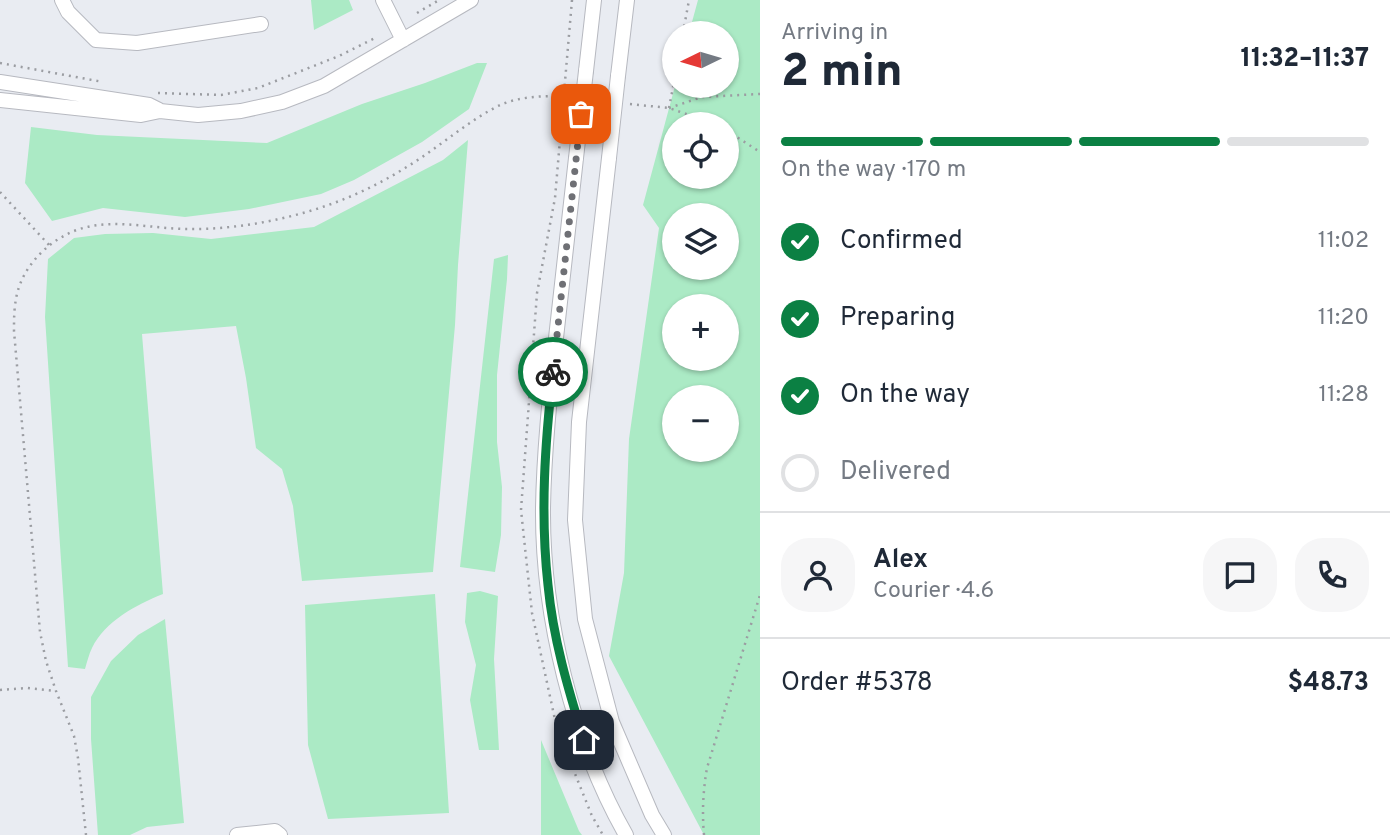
<!DOCTYPE html>
<html lang="en">
<head>
<meta charset="utf-8">
<style>
	body { margin:0; font-family:Overpass,sans-serif; background:#f6f6f7; color:#1f2937; height:100vh; display:flex; flex-direction:column; font-size:26px; white-space:nowrap }
	* { box-sizing:border-box; margin:0 }
	p { font-size:23px; color:#747a83 }
	.icon { flex:none; width:38px; height:38px; fill:none; stroke:currentColor; stroke-width:2; stroke-linecap:round; stroke-linejoin:round }
	.map { position:relative; flex:1; overflow:hidden }
	.details { display:flex; flex-direction:column; background:#fff; width:630px }
	.details>* { flex:none }
	.needle { width:46px; rotate:265deg }
	.buttons { position:absolute; left:662px; top:21px; display:grid; gap:14px }
	.buttons a { display:grid; place-items:center; width:77px; height:77px; border-radius:50%; background:#fff; box-shadow:0 2px 5px #0004; font-size:35px }
	.pin { position:absolute; display:grid; place-items:center; width:60px; height:60px; color:#fff; margin:-30px; border-radius:14px; box-shadow:0 4px 10px #0006 }
	.courier { position:absolute; display:grid; place-items:center; width:70px; height:70px; margin:-35px; border:5px solid #0b8043; border-radius:50%; background:#fff; color:#222; box-shadow:0 2px 9px #0007 }
	.overview em { font-style:normal; font-weight:800 }
	.overview div { display:flex; flex-direction:column-reverse }
	.overview { display:flex; align-items:center; justify-content:space-between; height:119px; padding:0 21px }
	h1 { font-size:46px; font-weight:800; line-height:52px }
	.bar { display:grid; grid-template-columns:repeat(4,1fr); gap:10px 7px; align-content:center; height:84px; padding:0 21px }
	.bar i { height:9px; border-radius:5px; background:#e0e1e3 }
	.bar .current { background:#0b8043 }
	.bar p { grid-column:span 4 }
	.line { display:flex; align-items:center; gap:18px; padding:0 21px; border-top:2px solid #e0e1e3 }
	.line div { flex:1 }
	.round { display:grid; place-items:center; flex:none; width:74px; height:74px; border-radius:28px; background:#f6f6f7 }
	ol { padding:0 21px; list-style:none }
	li { display:flex; align-items:center; gap:21px; height:77px }
	li p { margin-inline-start:auto }
	li .icon { padding:7px; border-radius:50%; background:#0b8043; color:#fff; stroke-width:4 }
	li:last-child { color:#747a83 }
	li i { width:38px; height:38px; border:4px solid #e0e1e3; border-radius:50% }
	main { display:flex; flex:1; min-height:0 }
	.map>svg:first-child { display:block }
	.green { fill:#abeac5; fill-rule:evenodd }
	.lines { fill:none; stroke-linecap:round; stroke-linejoin:round }
	.minor-casing { stroke:#b7b9c0; stroke-width:16 }
	.path { stroke:#9b9da2; stroke-width:2.5; stroke-dasharray:2 5; stroke-linecap:butt }
	.minor { stroke:#fff; stroke-width:14 }
	.minor-bridge-casing { stroke:#b7b9c0; stroke-width:16; stroke-linecap:butt }
	.minor-bridge { stroke:#fff; stroke-width:14 }
	.done { stroke:#6f7075; stroke-width:7; stroke-dasharray:0 12.6 }
	.route { stroke:#0b8043; stroke-width:9 }
</style>
</head>
<body>
<main>
<div class="map">
<svg width="760" height="835" viewBox="0 0 760 835">
	<rect width="100%" height="100%" fill="#e9ecf2"/>
	<path class="green" d="M 311,0 L 349,0 L 353,10 L 314,30 Z
		M 698,0 L 760,0 L 760,835 L 704,835 L 609,656 L 624,573 L 629,439 L 659,228 L 643,205 L 675,86 L 726,86 L 726,33 L 689,33 ZM 674,124 L 726,124 L 726,177 L 674,177 ZM 674,215 L 726,215 L 726,268 L 674,268 ZM 674,306 L 726,306 L 726,359 L 674,359 ZM 674,397 L 726,397 L 726,450 L 674,450 Z
		M 477,63 L 487,63 L 469,109 L 422,142 L 354,180 L 321,194 L 249,209 L 185,217 L 103,208 L 52,221 L 25,183 L 31,127 L 97,135 L 267,143 L 362,104 L 425,83 Z
		M 468,140 L 458,265 L 455,325 L 433,572 L 302,581 L 293,506 L 282,469 L 256,448 L 246,378 L 236,326 L 142,334 L 163,594 C 136,605 105,621 92,648 C 89,654 87,662 85,669 L 68,667 L 45,317 L 48,259 L 74,238 L 105,234 L 153,233 L 211,239 L 314,227 L 443,160 Z
		M 508,255 L 507,279 L 497,375 L 497,442 L 502,487 L 501,535 L 495,572 L 460,567 L 494,259 Z
		M 480,591 L 498,596 L 494,659 L 499,750 L 479,750 L 470,700 L 476,665 L 465,622 L 467,593 Z
		M 435,594 L 449,813 L 328,819 L 308,745 L 305,605 Z
		M 165,619 L 184,823 L 147,827 L 130,835 L 98,835 L 91,739 L 91,697 L 111,661 L 138,635 Z
		M 541,740 L 579,831 L 582,835 L 541,835 Z"/>
	<g class="lines">
		<defs>
			<path id="minor" d="M 62,0 L 68,12 L 96,40 L 137,43 L 261,24
				M 383,0 L 403,40
				M 586,71 L 594,0
				M 618,76 L 627,0
				M 0,82 L 149,105 L 159,110
				M 0,100 L 141,115 L 160,111 L 198,115 L 241,111 L 282,102 L 324,86 L 471,0
				M 576,158 C 569,218 563,278 556,338 C 550,395 544,451 543,508 C 542,615 573,742 626,835
				M 609,158 L 579,422 L 575,520 L 585,619 L 612,722 L 652,815 L 664,835
				M 237,835 L 275,831 L 280,835"/>
		</defs>
		<use href="#minor" class="minor-casing"/>
		<path class="path" d="M 572,0 L 555,198 L 537,293 L 521,510 L 532,613 L 557,729 L 592,816 L 603,835
			M 417,13 L 439,0
			M 683,33 L 689,0
			M 0,63 L 103,82
			M 158,93 L 221,95 L 258,88 L 339,56 L 375,38
			M 630,104 L 669,108 L 715,124
			M 669,108 L 702,97 L 760,94
			M 669,108 L 674,82
			M 726,130 L 760,152
			M 0,192 L 49,245
			M 0,690 L 27,688 L 56,691
			M 86,835 L 78,758 L 74,736 L 56,691 L 46,661 L 40,632 L 14,331 C 14,320 14,309 16,299 C 20,273 40,249 62,237 C 102,213 149,230 192,229 C 230,229 267,223 303,213 C 339,203 373,188 405,168 C 437,149 465,123 498,106 C 517,97 539,96 560,96
			M 704,835 C 702,812 703,791 707,768 L 760,595"/>
		<use href="#minor" class="minor"/>
		<defs>
			<path id="minor-bridge" d="M 576,158 L 586,71
				M 609,158 L 618,76"/>
		</defs>
		<use href="#minor-bridge" class="minor-bridge-casing"/>
		<use href="#minor-bridge" class="minor-bridge"/>
	</g>
	<g class="lines">
		<path class="done" d="M 553,372 L 581,114"/>
		<path class="route" d="M 553,372 C 545,443 540,513 548,585 C 553,638 568,689 584,740"/>
	</g>
</svg>
<div class="buttons">
<a><svg class="needle" viewBox="-14 -14 28 28"><path d="M0-13l5 13h-10z" fill="#e53935"/><path d="M0 13l5-13h-10z" fill="#747a83"/></svg></a>
<a><svg class="icon" aria-label="locate" viewBox="0 0 24 24"><circle cx="12" cy="12" r="6"/><path d="M12 2v4M12 18v4M2 12h4M18 12h4"/></svg></a>
<a><svg class="icon" aria-label="layers" viewBox="0 0 24 24"><path d="M12 4l9 5-9 5-9-5zM3 14l9 5 9-5"/></svg></a>
<a>+</a>
<a>−</a>
</div>
<div class="pin" style="left:581px;top:114px;background:#ea580c"><svg class="icon" aria-label="bag" viewBox="0 0 24 24"><path d="M5 8h14l-1 12H6zM9 8a3 3 0 0 1 6 0"/></svg></div>
<div class="pin" style="left:584px;top:740px;background:#1f2937"><svg class="icon" aria-label="home" viewBox="0 0 24 24"><path d="M3 11l9-7 9 7M6 9v11h12V9"/></svg></div>
<div class="courier" style="left:553px;top:372px"><svg class="icon" aria-label="bike" viewBox="0 0 24 24"><circle cx="6" cy="16" r="4"/><circle cx="18" cy="16" r="4"/><path d="M6 16l4-8h5l3 8M10 8l3 8H6M13 5h3"/></svg></div>
</div>
<section class="details">
<div class="overview"><div><h1>2 min</h1><p>Arriving in</p></div><em>11:32–11:37</em></div>
<div class="bar"><i class="current"></i><i class="current"></i><i class="current"></i><i></i><p>On the way · 170 m</p></div>
<ol>
<li><svg class="icon" aria-label="check" viewBox="0 0 24 24"><path d="M5 12l5 5 9-10"/></svg>Confirmed<p>11:02</p></li>
<li><svg class="icon" aria-label="check" viewBox="0 0 24 24"><path d="M5 12l5 5 9-10"/></svg>Preparing<p>11:20</p></li>
<li><svg class="icon" aria-label="check" viewBox="0 0 24 24"><path d="M5 12l5 5 9-10"/></svg>On the way<p>11:28</p></li>
<li><i></i>Delivered</li>
</ol>
<div class="line" style="height:126px"><a class="round"><svg class="icon" aria-label="person" viewBox="0 0 24 24"><circle cx="12" cy="8" r="4"/><path d="M4 21q1-7 8-7t8 7"/></svg></a><div><b>Alex</b><p>Courier · 4.6</p></div><a class="round"><svg class="icon" aria-label="chat" viewBox="0 0 24 24"><path d="M4 5h16v11H9l-5 4z"/></svg></a><a class="round"><svg class="icon" aria-label="phone" viewBox="0 0 24 24"><path d="M5 4h4l2 5-3 2q2 4 5 5l2-3 5 2v4C11 20 4 13 5 4z"/></svg></a></div>
<div class="line" style="height:91px"><div>Order #5378</div><b>$48.73</b></div>
</section>
</main>
</body>
</html>
